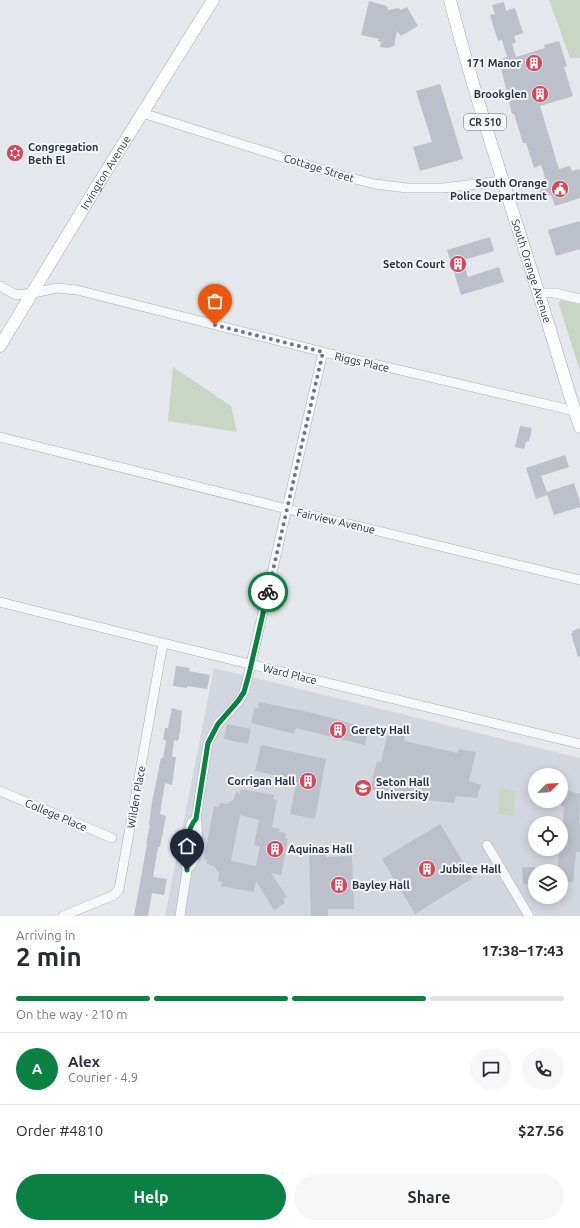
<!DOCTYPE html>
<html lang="en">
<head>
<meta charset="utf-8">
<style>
	body { margin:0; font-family:Ubuntu,sans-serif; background:#f7f7f7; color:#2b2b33; height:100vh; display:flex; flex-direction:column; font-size:15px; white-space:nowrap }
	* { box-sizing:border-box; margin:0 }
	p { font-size:13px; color:#7c7c81 }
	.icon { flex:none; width:22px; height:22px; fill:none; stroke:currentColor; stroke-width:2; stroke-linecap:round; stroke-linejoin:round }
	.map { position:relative; height:916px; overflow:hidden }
	.panel { display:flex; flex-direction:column; background:#fff; flex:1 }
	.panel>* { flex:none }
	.needle { width:26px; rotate:66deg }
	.buttons { position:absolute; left:528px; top:768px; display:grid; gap:8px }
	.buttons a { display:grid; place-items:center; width:40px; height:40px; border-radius:50%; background:#fff; box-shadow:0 2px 10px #0003; font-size:20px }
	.pin { position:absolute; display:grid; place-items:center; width:34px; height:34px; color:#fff; margin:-41px -17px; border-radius:50% 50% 50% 0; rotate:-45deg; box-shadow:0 0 4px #0007 }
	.pin .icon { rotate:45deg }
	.courier { position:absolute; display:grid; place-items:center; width:40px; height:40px; margin:-20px; border:3px solid #0b8043; border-radius:50%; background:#fff; color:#222; box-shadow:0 1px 5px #0007 }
	.summary em { font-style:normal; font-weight:700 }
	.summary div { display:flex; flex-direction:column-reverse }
	.summary { display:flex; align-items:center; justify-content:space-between; height:68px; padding:0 16px }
	h1 { font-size:26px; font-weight:700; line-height:30px }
	.bar { display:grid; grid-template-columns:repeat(4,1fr); gap:6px 4px; align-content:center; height:48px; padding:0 16px }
	.bar i { height:5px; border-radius:3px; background:#e1e1e2 }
	.bar .selected { background:#0b8043 }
	.bar p { grid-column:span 4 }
	.line { display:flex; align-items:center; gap:10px; padding:0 16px; border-top:1px solid #e1e1e2 }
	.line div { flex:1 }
	.round { display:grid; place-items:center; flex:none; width:42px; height:42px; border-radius:21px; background:#f7f7f7 }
	.action { display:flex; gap:8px; margin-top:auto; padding:8px 16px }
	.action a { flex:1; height:46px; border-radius:24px; background:#0b8043; color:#fff; font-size:16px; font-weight:700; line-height:46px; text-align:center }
	.action a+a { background:#f7f7f7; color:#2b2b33 }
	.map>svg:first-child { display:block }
	.built { fill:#d2d6de; fill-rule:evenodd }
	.green { fill:#c9d6c5 }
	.building { fill:#bbc0ca; fill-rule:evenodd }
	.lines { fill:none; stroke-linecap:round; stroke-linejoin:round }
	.minor-casing { stroke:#a9aeb7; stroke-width:10 }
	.major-casing { stroke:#a3abb8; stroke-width:13 }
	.minor { stroke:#f7f8fa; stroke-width:9 }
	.major { stroke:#fff; stroke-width:12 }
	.done { stroke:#6c737f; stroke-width:4; stroke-dasharray:0 7.2 }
	.route { stroke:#0b8043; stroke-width:5 }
	.labels { text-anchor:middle; stroke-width:4; stroke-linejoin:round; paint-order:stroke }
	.shield { fill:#f4f6f9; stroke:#676e7b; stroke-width:1 }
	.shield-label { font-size:10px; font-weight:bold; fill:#2b3445 }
	.poi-label { font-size:11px; font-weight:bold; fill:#2b3445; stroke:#f4f6f9; text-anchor:start }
	.street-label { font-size:11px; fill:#2b3445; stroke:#f4f6f9 }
</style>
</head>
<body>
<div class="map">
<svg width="580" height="916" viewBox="0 0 580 916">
	<rect width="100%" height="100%" fill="#e4e7ec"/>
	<path class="built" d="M 214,668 L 580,758 L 580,916 L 165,916 ZM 535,775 L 561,775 L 561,801 L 535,801 ZM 535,823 L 561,823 L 561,849 L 535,849 ZM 535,871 L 561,871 L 561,897 L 535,897 Z"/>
	<path class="green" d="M 549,0 L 580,0 L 580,58 L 570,58 Z
		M 562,300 L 580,304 L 580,371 L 559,305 L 558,302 Z
		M 173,367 L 231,406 L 237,432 L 168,421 Z
		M 500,787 L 515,791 L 513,816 L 498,814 Z"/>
	<path class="building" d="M 369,1 L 387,6 L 388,10 L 398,8 L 401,10 L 407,7 L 418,26 L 401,36 L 397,31 L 394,46 L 388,48 L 380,47 L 381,42 L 378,41 L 379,39 L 361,35 Z
		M 504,2 L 506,11 L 515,8 L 523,33 L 514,36 L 516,42 L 512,44 L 516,57 L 545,48 L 544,45 L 559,41 L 567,66 L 564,67 L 573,96 L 540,106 L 559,169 L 570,166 L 572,171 L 580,169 L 580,198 L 555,206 L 551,195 L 542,198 L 537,183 L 546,180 L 541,165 L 534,168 L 526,143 L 523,143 L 514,114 L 512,114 L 507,93 L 501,68 L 503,66 L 501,59 L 507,57 L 502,40 L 498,41 L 490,15 L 495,14 L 492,5 Z
		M 440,84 L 463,159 L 420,171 L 413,147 L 432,142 L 416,91 Z
		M 580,221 L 580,249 L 556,256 L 548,230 Z
		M 490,237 L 494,251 L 463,260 L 468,277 L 499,267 L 504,282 L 461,295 L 447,250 Z
		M 520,426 L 532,428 L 529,441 L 526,442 L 524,449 L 515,447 Z
		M 565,455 L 569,467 L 541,476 L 547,492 L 574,483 L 580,502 L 580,507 L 554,515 L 547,495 L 536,499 L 526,468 Z
		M 580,628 L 580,656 L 578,657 L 571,633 L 573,633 L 572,631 Z
		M 176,666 L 190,668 L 189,671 L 210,675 L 207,689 L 187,686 L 187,688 L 173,686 Z
		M 259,702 L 313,713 L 368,728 L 365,745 L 296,728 L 294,734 L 251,723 L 254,708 L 258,709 Z
		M 172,708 L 182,711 L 180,732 L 178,741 L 174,740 L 172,757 L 176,757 L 172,785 L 165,783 L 160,814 L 166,816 L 160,847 L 158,847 L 153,877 L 167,879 L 164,895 L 152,893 L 148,916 L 134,916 L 147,844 L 146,844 L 150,825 L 149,825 L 152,802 L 161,758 L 163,758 L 166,740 L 163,740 L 165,728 L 168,728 Z
		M 227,724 L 251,729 L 248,744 L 224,739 Z
		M 388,732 L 405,736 L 404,741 L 458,753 L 458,749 L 476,752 L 469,781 L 481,785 L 477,798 L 456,796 L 454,803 L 401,797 L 370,789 L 377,761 L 381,762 Z
		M 261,745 L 326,759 L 315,819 L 290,814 L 296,784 L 293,779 L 255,771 Z
		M 241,789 L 274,795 L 273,799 L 277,800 L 272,827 L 280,829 L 279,832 L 286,833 L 285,838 L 288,839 L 281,875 L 271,873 L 287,897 L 283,899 L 285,903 L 274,910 L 256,881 L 254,892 L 221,886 L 222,882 L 218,881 L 219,873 L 214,866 L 207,864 L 207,860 L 204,859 L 214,806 L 219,807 L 220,803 L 227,804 L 234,799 L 236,792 L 240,793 ZM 240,815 L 259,820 L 254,845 L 260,846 L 256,866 L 231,861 Z
		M 561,789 L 580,794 L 579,823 L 580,823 L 580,852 L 576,852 L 573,882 L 561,882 L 561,871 L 557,871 L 560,849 L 561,849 L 564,807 L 561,806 Z
		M 440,824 L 473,878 L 415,914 L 382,859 Z
		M 309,852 L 326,852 L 326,857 L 352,856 L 354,909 L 328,909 L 328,916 L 311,916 Z
		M 522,867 L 535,867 L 535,883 L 523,884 Z"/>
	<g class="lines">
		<defs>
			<path id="minor" d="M 142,113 L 339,175 L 375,184 L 407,188 L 443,188 L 502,181
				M 0,286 L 16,295 L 33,293 L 57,288 L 77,290 L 323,352 L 575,411
				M 539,293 L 555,293 L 580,299
				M 0,437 L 287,509 L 580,580
				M 0,602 L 163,643 L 580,744
				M 0,791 L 112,838
				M 487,845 L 529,916
				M 187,870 C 189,867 192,865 193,862 C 197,851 199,830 196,819 L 208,743 L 218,724 L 239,701 L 244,692 L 247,681 L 323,352
				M 63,916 L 114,895 L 119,889 L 163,643
				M 180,916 L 187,870 L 185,859 L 191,823 L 196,819"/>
			<g id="major">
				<path id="s1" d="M 450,0 C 474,94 505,187 534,279 C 550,328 564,378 580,427"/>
				<path id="s2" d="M 0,346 L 100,181 L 213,0"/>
			</g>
		</defs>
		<use href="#minor" class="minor-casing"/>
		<use href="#major" class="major-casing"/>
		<use href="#minor" class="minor"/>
		<use href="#major" class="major"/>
	</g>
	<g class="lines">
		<path class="done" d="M 215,325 L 323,352 L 268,592"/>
		<path class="route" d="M 187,870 C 185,858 186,828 196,819 L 208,743 L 218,724 L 238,701 L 244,692 L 249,674 L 268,592"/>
	</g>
	<defs>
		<symbol id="building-disc" viewBox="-11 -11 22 22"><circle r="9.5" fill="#d1495b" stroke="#f4f6f9"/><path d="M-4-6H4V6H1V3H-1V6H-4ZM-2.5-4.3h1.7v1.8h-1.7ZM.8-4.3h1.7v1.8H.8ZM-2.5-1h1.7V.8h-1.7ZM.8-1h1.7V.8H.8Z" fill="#fff"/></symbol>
		<symbol id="synagogue-disc" viewBox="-11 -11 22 22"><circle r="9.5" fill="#d1495b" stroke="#f4f6f9"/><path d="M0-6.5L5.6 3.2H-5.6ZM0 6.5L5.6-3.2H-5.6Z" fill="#fff"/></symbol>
		<symbol id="civic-disc" viewBox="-11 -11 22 22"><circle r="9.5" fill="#d1495b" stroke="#f4f6f9"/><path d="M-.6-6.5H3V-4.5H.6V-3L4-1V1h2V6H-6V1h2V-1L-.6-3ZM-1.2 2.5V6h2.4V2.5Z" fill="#fff"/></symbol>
		<symbol id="university-disc" viewBox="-11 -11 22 22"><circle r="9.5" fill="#d1495b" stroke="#f4f6f9"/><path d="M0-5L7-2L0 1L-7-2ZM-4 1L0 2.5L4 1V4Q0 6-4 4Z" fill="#fff"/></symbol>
	</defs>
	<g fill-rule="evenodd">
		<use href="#building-disc" x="524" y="53" width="20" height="20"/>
		<use href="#building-disc" x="530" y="84" width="20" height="20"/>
		<use href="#synagogue-disc" x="5" y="143" width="20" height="20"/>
		<use href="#civic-disc" x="550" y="179" width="20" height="20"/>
		<use href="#building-disc" x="448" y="254" width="20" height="20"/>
		<use href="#building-disc" x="328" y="720" width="20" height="20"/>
		<use href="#building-disc" x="298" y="771" width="20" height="20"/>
		<use href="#university-disc" x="353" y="778" width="20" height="20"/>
		<use href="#building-disc" x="265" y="839" width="20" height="20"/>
		<use href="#building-disc" x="417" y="859" width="20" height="20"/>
		<use href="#building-disc" x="329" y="875" width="20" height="20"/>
	</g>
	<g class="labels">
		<rect class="shield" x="464" y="114" width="42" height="16" rx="3"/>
		<g class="shield-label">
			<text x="485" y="126">CR 510</text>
		</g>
		<g class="poi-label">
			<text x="521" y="67" text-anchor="end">171 Manor</text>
			<text x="527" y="98" text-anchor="end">Brookglen</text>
			<text x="28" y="151">Congregation<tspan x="28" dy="13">Beth El</tspan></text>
			<text x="547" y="187" text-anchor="end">South Orange<tspan x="547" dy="13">Police Department</tspan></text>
			<text x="445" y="268" text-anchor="end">Seton Court</text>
			<text x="351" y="734">Gerety Hall</text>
			<text x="295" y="785" text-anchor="end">Corrigan Hall</text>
			<text x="376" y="786">Seton Hall<tspan x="376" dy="13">University</tspan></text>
			<text x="288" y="853">Aquinas Hall</text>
			<text x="440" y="873">Jubilee Hall</text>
			<text x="352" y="889">Bayley Hall</text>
		</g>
		<g class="street-label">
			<text transform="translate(319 168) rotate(17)" y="4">Cottage Street</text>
			<text dy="4" stroke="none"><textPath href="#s2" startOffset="203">Irvington Avenue</textPath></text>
			<text dy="4" stroke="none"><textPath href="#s1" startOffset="283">South Orange Avenue</textPath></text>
			<text transform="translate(362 362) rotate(13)" y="4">Riggs Place</text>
			<text transform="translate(336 521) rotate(13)" y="4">Fairview Avenue</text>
			<text transform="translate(290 674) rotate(14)" y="4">Ward Place</text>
			<text transform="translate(136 797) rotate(-80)" y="4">Wilden Place</text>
			<text transform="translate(56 815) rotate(23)" y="4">College Place</text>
		</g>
	</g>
</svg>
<div class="buttons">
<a><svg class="needle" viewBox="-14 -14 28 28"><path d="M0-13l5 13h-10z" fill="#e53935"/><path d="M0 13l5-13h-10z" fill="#7c7c81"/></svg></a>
<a><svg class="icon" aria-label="locate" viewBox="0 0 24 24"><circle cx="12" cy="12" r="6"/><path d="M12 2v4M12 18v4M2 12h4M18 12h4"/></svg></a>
<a><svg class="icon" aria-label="layers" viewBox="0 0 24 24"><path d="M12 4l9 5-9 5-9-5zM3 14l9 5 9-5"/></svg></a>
</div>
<div class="pin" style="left:215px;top:325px;background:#ea580c"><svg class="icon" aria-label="bag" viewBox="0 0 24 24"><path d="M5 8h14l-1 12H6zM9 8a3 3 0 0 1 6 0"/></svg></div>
<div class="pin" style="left:187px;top:870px;background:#1f2937"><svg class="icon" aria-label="home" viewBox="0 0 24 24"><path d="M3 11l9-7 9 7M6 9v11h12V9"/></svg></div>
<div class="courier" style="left:268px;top:592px"><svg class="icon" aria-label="bike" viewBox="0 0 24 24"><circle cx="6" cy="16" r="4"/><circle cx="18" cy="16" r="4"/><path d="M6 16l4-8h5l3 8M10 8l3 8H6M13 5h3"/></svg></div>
</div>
<section class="panel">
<div class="summary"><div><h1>2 min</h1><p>Arriving in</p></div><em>17:38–17:43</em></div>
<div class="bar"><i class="selected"></i><i class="selected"></i><i class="selected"></i><i></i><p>On the way · 210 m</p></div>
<div class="line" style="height:72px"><b class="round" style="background:#0b8043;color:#fff">A</b><div><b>Alex</b><p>Courier · 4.9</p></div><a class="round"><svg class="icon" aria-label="chat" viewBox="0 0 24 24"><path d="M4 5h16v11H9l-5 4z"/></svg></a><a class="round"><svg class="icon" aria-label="phone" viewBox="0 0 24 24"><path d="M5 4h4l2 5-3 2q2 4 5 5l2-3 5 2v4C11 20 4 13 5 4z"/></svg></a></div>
<div class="line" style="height:52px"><div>Order #4810</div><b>$27.56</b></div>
<div class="action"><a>Help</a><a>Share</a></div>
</section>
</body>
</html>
